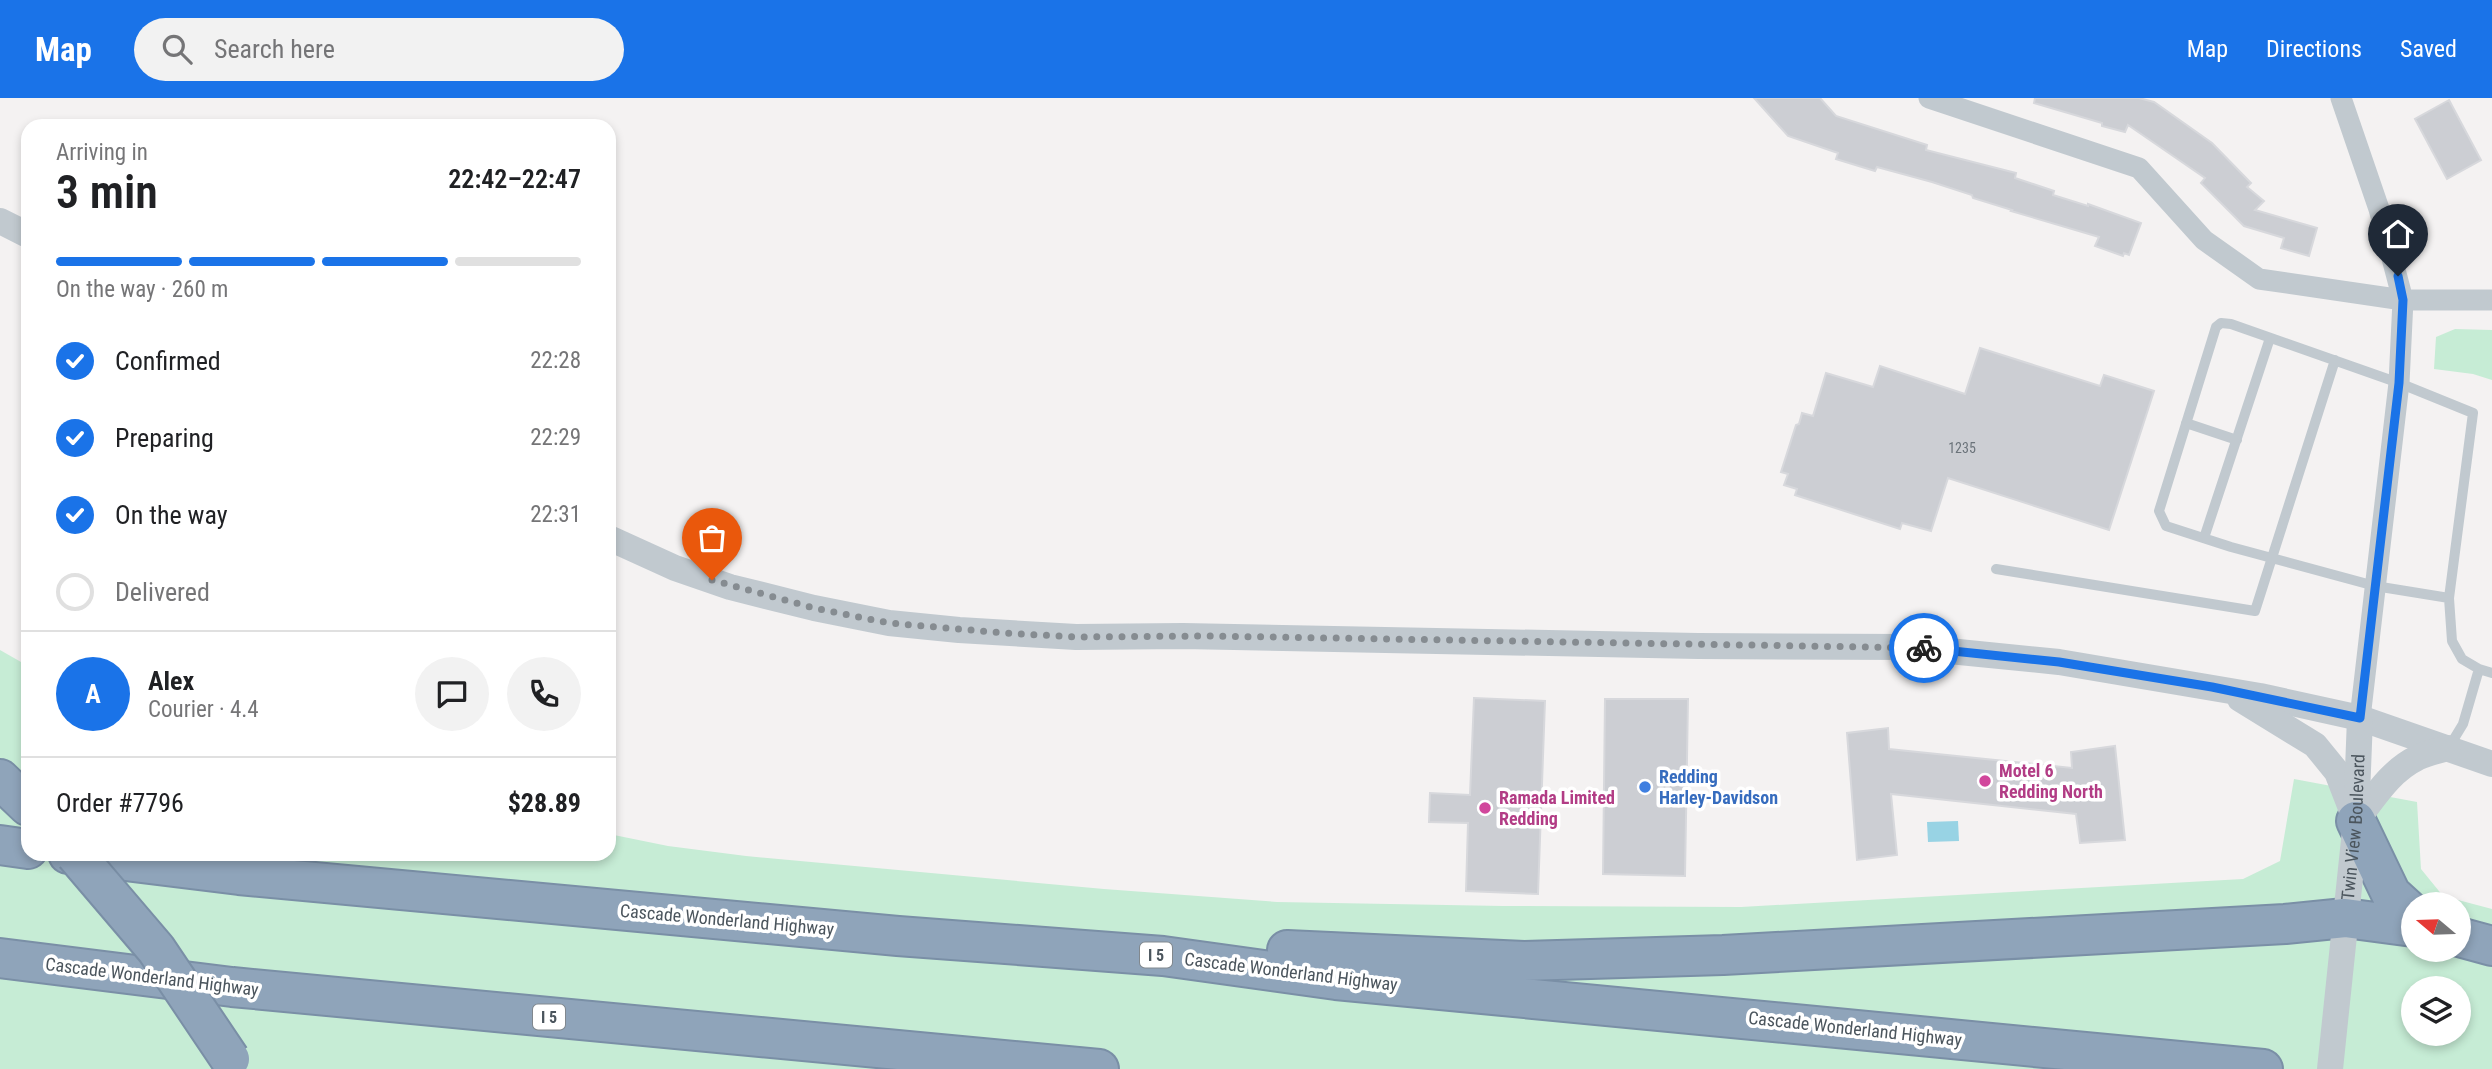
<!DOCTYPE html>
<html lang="en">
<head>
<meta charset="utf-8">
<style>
	body { margin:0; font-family:"Roboto Condensed",sans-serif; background:#f2f2f2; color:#202124; height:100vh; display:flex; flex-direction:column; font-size:26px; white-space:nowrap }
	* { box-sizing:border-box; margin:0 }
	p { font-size:23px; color:#757577 }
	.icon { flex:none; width:38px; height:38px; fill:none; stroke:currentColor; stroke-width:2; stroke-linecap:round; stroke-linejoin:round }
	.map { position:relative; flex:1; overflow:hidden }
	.sheet { position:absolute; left:21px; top:21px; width:595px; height:742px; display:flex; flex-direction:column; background:#fff; border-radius:21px; box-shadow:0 4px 10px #0003 }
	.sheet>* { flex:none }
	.needle { width:46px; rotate:289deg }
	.fabs { position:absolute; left:2401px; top:794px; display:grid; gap:14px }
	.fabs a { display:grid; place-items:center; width:70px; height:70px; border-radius:50%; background:#fff; box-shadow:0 4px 10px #0003; font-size:35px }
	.pin { position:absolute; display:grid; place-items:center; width:60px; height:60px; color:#fff; margin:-72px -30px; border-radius:50% 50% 50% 0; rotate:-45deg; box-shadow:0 0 7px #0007 }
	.pin .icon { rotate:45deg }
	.courier { position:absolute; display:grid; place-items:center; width:70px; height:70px; margin:-35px; border:5px solid #1a73e8; border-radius:50%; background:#fff; color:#222; box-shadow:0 2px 9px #0007 }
	.overview em { font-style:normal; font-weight:600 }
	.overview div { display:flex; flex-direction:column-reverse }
	.overview { display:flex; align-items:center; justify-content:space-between; height:119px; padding:0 35px }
	h1 { font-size:46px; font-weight:600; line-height:52px }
	.bar { display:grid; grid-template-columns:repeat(4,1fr); gap:10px 7px; align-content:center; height:84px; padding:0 35px }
	.bar i { height:9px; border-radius:5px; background:#e0e0e0 }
	.bar .on { background:#1a73e8 }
	.bar p { grid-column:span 4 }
	.line { display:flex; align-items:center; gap:18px; padding:0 35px; border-top:2px solid #e0e0e0 }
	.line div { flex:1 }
	.round { display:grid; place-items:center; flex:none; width:74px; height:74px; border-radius:37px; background:#f2f2f2 }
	ol { padding:0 35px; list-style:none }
	li { display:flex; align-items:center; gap:21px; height:77px }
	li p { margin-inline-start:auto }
	li .icon { padding:7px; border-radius:50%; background:#1a73e8; color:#fff; stroke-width:4 }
	li:last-child { color:#757577 }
	li i { width:38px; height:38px; border:4px solid #e0e0e0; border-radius:50% }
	header { display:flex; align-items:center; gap:42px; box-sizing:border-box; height:98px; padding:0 35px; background:#1a73e8; color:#fff }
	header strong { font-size:33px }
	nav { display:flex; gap:38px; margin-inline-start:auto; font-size:24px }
	.search { width:490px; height:63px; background:#f2f2f2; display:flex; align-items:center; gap:18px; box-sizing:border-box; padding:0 24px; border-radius:38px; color:#757577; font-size:26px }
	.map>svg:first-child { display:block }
	.green { fill:#c6ecd5; fill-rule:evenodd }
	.water { fill:#98d3e4 }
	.building { fill:#ccced3; stroke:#d7d8dc; stroke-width:2 }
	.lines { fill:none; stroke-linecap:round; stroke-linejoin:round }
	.motorway-casing { stroke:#7a8fa6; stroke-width:42 }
	.service { stroke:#c1c9cf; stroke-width:10 }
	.minor { stroke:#c1c9cf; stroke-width:21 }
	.tertiary { stroke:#c1c9cf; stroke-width:26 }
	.motorway { stroke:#8fa4ba; stroke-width:38 }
	.motorway-bridge-casing { stroke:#7a8fa6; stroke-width:42; stroke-linecap:butt }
	.motorway-bridge { stroke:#8fa4ba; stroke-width:38 }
	.done { stroke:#868c91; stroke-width:7; stroke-dasharray:0 12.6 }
	.route { stroke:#1a73e8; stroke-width:9 }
	.hotel-dot { fill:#d1479c; stroke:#fff; stroke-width:2.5 }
	.shop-dot { fill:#3f7fe0; stroke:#fff; stroke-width:2.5 }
	.labels { text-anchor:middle; stroke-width:7; stroke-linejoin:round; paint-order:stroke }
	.number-label { font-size:14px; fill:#6b737a }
	.shield { fill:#fff; stroke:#81888e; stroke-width:2 }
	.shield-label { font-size:16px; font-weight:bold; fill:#4b555d }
	.hotel-label { font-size:18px; font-weight:bold; fill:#b23c85; stroke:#fff; text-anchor:start }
	.shop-label { font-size:18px; font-weight:bold; fill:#366cbe; stroke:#fff; text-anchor:start }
	.street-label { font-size:18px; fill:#4b555d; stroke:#fff }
</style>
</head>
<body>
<header>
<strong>Map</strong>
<div class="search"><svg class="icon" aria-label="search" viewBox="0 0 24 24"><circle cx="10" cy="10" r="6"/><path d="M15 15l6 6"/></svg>Search here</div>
<nav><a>Map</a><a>Directions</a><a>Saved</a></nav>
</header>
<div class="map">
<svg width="2492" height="971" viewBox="0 0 2492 971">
	<rect width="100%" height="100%" fill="#f4f2f2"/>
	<path class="green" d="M 2455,231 L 2492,232 L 2492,282 L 2473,276 L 2434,271 L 2436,239 Z
		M 0,552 L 28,568 L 28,756 L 609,756 L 609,736 L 668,748 L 746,758 L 1104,791 L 1277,804 L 1503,808 L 1741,809 L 2243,781 L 2280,763 L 2294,681 L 2417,704 L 2421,771 L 2443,798 L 2492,811 L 2492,971 L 0,971 ZM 2413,807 L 2459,807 L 2459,852 L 2413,852 ZM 2413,891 L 2459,891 L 2459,936 L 2413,936 Z"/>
	<path class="water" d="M 1958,723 L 1959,743 L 1928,744 L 1927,724 Z"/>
	<path class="building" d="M 1754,0 L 1820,0 L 1836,18 L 1927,47 L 1926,52 L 2016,75 L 2015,80 L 2054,93 L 2053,97 L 2088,108 L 2088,106 L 2141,125 L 2129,157 L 2124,155 L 2123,158 L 2095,148 L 2099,139 L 2011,113 L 2012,112 L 1973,100 L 1972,97 L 1932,84 L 1877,69 L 1875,73 L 1836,61 L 1838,55 L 1788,38 Z
		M 2035,0 L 2139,0 L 2154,4 L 2212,45 L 2251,85 L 2247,89 L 2264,103 L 2255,112 L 2317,130 L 2309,158 L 2281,150 L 2284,140 L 2244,128 L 2201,85 L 2205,80 L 2128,27 L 2125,34 L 2102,28 L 2102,25 L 2034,5 Z
		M 2449,2 L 2481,62 L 2447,81 L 2415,21 Z
		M 1980,250 L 2100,288 L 2104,277 L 2154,293 L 2109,432 L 1948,380 L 1931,433 L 1902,425 L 1900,431 L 1860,418 L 1795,397 L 1797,391 L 1784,387 L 1788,376 L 1781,374 L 1796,327 L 1799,326 L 1802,315 L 1813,318 L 1826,275 L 1873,289 L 1880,268 L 1965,296 Z
		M 1474,600 L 1545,603 L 1538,796 L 1466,793 L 1468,725 L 1429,724 L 1430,695 L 1470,697 Z
		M 1605,601 L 1688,601 L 1685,778 L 1603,776 Z
		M 1888,630 L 1889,651 L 2072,670 L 2071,654 L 2115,648 L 2125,742 L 2080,745 L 2076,716 L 1891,696 L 1897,757 L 1857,762 L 1847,635 Z"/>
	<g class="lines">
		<defs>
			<path id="motorway" d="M 0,681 L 28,708
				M 2356,723 L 2391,796 L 2413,816
				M 0,747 L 28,751
				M 68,756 L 239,777 L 898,838 L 1163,858 L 1336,882 L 2263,971
				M 2459,839 L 2492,848
				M 1287,852 L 1524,863 L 1723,857 L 2285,826 L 2345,820 L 2413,829
				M 0,860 L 232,889 L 1099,971"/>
		</defs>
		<use href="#motorway" class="motorway-casing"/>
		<path class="service" d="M 2186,325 L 2237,342
			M 2204,440 L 2270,240
			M 1996,471 L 2255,513 L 2335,262
			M 2449,500 L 2375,488 L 2231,449 L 2166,428 L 2159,413 L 2216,229 L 2221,225 L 2231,226 L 2399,285 L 2473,315 L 2449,500 L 2452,543 L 2462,561 L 2479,571 L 2492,575
			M 2449,649 L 2463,626 L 2479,571"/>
		<path class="minor" d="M 1929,0 L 2139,70 L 2204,142 L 2259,181 L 2403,202 L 2492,202
			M 2341,0 L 2379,111 L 2403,202 L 2399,285 L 2360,620"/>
		<g class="tertiary">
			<path d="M 0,123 L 28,137"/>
			<path d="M 609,440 L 675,470 L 730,489 L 814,510 L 889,525 L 959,532 L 1076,539 L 1183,538 L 1698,548 L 1909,549 L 2059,564 L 2260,598 L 2360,620 L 2492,666"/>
			<path d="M 2240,601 L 2315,647 L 2337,674 L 2356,723 C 2374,700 2390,673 2417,660 C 2426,655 2438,653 2448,650"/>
			<path id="s1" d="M 2330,971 L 2356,723 L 2360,620"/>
		</g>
		<use href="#motorway" class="motorway"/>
		<defs>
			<path id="motorway-bridge" d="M 75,756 L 156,851 L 230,961"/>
		</defs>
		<use href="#motorway-bridge" class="motorway-bridge-casing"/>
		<use href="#motorway-bridge" class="motorway-bridge"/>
	</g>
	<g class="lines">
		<path class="done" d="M 712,482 L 814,510 L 889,525 L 1005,535 L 1076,539 L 1210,538 L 1924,550"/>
		<path class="route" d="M 1924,550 L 2059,564 L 2212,589 L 2360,620 L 2399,285 L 2403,202 L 2398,178"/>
	</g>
	<g class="hotel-dot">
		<circle cx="1985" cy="683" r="7"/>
		<circle cx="1485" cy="710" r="7"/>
	</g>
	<circle class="shop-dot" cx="1645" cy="689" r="7"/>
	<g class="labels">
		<g class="number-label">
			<text x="1962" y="355">1235</text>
		</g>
		<g class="shield">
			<rect x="1140" y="844.5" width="32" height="25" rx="5"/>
			<rect x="533" y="906.5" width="32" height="25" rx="5"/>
		</g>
		<g class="shield-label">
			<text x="1156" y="863">I 5</text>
			<text x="549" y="925">I 5</text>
		</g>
		<g class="hotel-label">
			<text x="1999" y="679">Motel 6<tspan x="1999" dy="21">Redding North</tspan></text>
			<text x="1499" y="706">Ramada Limited<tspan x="1499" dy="21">Redding</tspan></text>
		</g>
		<g class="shop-label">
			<text x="1659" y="685">Redding<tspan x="1659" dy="21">Harley-Davidson</tspan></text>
		</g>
		<g class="street-label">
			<text dy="6" stroke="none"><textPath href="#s1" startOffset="243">Twin View Boulevard</textPath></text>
			<text transform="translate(727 822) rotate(5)" y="6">Cascade Wonderland Highway</text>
			<text transform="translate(1291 874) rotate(7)" y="6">Cascade Wonderland Highway</text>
			<text transform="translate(152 879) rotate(7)" y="6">Cascade Wonderland Highway</text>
			<text transform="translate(1855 931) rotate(6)" y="6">Cascade Wonderland Highway</text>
		</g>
	</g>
</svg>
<div class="fabs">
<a><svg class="needle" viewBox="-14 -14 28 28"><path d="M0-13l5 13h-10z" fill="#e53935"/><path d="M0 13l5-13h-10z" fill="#757577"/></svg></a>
<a><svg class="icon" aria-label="layers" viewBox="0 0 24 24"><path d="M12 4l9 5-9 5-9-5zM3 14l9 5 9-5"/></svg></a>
</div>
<div class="pin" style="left:712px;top:482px;background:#ea580c"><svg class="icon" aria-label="bag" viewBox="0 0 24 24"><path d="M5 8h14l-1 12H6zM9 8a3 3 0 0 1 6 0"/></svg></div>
<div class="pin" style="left:2398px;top:178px;background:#1f2937"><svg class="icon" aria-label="home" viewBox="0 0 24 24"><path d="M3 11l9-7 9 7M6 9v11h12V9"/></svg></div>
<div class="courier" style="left:1924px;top:550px"><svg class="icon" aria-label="bike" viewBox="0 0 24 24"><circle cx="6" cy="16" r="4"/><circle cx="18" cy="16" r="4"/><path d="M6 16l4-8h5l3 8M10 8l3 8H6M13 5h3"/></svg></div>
<section class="sheet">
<div class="overview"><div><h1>3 min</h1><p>Arriving in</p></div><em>22:42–22:47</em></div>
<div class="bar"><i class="on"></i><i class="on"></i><i class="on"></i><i></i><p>On the way · 260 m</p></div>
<ol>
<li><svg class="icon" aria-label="check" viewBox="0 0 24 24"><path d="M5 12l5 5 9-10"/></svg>Confirmed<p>22:28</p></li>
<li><svg class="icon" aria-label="check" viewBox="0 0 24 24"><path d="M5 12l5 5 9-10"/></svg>Preparing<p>22:29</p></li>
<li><svg class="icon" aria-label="check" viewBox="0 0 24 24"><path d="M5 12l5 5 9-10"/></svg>On the way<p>22:31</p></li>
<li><i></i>Delivered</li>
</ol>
<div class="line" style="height:126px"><b class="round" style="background:#1a73e8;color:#fff">A</b><div><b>Alex</b><p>Courier · 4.4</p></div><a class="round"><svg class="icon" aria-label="chat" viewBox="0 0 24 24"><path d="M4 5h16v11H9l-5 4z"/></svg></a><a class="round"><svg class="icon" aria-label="phone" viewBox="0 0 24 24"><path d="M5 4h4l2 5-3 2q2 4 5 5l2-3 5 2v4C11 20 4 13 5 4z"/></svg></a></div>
<div class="line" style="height:91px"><div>Order #7796</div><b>$28.89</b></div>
</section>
</div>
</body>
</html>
